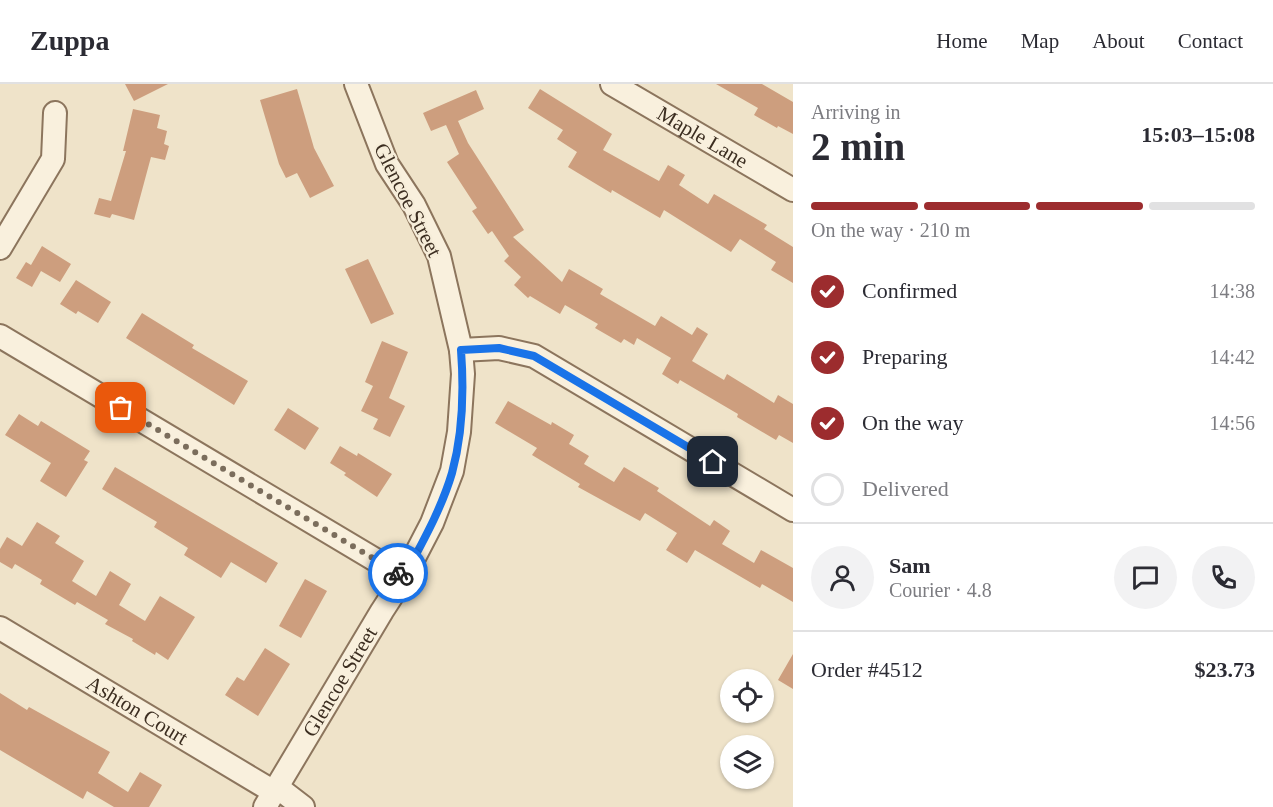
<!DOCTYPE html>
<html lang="en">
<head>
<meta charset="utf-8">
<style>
	body { margin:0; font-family:"Times New Roman",serif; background:#f2f2f3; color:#2b2b33; height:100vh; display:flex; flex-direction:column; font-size:22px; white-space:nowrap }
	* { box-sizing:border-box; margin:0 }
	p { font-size:20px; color:#7c7c81 }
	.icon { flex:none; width:33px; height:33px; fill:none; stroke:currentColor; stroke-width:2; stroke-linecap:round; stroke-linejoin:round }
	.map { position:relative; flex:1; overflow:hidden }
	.details { display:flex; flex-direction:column; background:#fff; width:480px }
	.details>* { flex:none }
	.fabs { position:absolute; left:720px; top:585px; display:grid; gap:12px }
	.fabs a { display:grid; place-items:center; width:54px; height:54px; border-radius:50%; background:#fff; box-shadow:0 2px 4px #0004; font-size:30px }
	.pin { position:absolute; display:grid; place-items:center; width:51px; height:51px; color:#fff; margin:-26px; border-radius:12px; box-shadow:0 3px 9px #0006 }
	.courier { position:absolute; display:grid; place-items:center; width:60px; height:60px; margin:-30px; border:4px solid #1a73e8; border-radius:50%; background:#fff; color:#222; box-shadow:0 2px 8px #0007 }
	.headline em { font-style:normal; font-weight:700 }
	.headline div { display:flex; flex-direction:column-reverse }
	.headline { display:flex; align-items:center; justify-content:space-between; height:102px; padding:0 18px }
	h1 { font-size:39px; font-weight:700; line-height:45px }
	.bar { display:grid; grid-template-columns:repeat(4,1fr); gap:9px 6px; align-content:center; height:72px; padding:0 18px }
	.bar i { height:8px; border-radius:4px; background:#e1e1e2 }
	.bar .current { background:#9c2c2e }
	.bar p { grid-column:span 4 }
	.line { display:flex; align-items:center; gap:15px; padding:0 18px; border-top:2px solid #e1e1e2 }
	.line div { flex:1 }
	.round { display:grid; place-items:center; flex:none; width:63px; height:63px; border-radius:32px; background:#f2f2f3 }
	ol { padding:0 18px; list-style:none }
	li { display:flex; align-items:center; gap:18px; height:66px }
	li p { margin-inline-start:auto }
	li .icon { padding:6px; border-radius:50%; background:#9c2c2e; color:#fff; stroke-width:4 }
	li:last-child { color:#7c7c81 }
	li i { width:33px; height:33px; border:3px solid #e1e1e2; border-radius:50% }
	header { display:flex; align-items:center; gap:36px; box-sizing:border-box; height:84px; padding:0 30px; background:#fff; border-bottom:2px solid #e1e1e2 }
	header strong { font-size:28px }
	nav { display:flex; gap:33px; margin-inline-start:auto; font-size:21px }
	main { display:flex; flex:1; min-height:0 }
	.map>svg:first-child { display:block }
	.building { fill:#cd9e7e }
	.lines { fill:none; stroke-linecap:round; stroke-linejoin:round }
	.minor-casing { stroke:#8c755d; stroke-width:26 }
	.minor { stroke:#f9f0dd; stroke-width:22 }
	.done { stroke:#7b6d5c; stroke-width:6; stroke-dasharray:0 10.8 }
	.route { stroke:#1a73e8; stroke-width:8 }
	.labels { text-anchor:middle; stroke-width:4.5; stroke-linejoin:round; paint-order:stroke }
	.street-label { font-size:21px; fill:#3c2e21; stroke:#f6edd9 }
</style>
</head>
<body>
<header>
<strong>Zuppa</strong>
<nav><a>Home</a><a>Map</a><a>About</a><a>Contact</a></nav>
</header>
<main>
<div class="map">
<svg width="793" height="723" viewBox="0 0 793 723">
	<rect width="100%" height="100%" fill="#efe3c9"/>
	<path class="building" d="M 125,0 L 168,0 L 134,17 Z
		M 716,0 L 762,0 L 793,18 L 793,50 L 778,42 L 777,44 L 754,31 L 758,24 Z
		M 297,5 L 314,64 L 334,102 L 310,114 L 297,89 L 286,94 L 279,80 L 260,16 Z
		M 540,5 L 612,50 L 603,66 L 659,97 L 668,81 L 685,91 L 679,101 L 708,120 L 714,110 L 767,141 L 764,145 L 793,163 L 793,199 L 771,186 L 776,178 L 740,155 L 731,168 L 664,126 L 660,134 L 612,106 L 611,109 L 568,83 L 577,68 L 557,55 L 563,46 L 528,24 Z
		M 476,6 L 484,25 L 458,37 L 468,59 L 524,146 L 513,153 L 562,198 L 569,185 L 603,205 L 600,210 L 655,242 L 661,232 L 692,251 L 697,243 L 708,250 L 692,277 L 724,296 L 727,290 L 774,319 L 778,311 L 793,320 L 793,359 L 779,351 L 776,356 L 737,333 L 738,330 L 680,296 L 678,300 L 662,290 L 671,274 L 637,254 L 634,261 L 624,255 L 621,259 L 595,244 L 598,240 L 565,221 L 560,230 L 530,212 L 528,214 L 514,201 L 521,193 L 504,177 L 509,172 L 492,147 L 488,150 L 472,127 L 477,124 L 447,78 L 459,70 L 446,41 L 431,47 L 423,29 Z
		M 133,25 L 160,31 L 157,44 L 167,47 L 164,60 L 169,62 L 165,76 L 151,73 L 134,136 L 112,130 L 110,134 L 94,130 L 99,114 L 111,117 L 126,67 L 123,67 Z
		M 42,162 L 71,180 L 60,198 L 41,187 L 32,203 L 16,194 L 26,178 L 31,181 Z
		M 368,175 L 394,230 L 371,240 L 345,185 Z
		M 76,196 L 111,218 L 98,239 L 78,227 L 76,230 L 60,220 Z
		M 142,229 L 194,261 L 192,264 L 248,297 L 234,321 L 126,254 Z
		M 382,257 L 408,268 L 389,314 L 405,322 L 390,353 L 373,345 L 378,335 L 361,327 L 373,302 L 365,298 Z
		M 508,317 L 551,341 L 552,338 L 574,351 L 569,360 L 589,372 L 584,380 L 614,398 L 624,383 L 659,404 L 657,407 L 710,442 L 714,436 L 730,447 L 722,460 L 754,479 L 761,466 L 793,484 L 793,518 L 762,500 L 760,504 L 695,466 L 687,479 L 666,466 L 677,449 L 645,429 L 640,437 L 578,403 L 580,400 L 532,371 L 537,364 L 495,339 Z
		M 288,324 L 319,344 L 305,366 L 274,346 Z
		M 19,330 L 38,342 L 41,337 L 90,367 L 84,376 L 88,378 L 66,413 L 40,397 L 51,379 L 5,351 Z
		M 340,362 L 357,372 L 358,369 L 392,390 L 377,413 L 344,391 L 346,389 L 330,379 Z
		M 115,383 L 278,479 L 266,499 L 231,478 L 221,494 L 184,471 L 188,464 L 154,443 L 157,438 L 102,405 Z
		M 37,438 L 60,452 L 55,459 L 84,477 L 72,497 L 96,512 L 110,487 L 131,500 L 119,521 L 145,537 L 160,512 L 195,533 L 168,576 L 156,568 L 155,571 L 132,557 L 133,555 L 105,540 L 108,536 L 77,518 L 75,521 L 40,500 L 42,496 L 15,480 L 12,485 L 0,478 L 0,465 L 7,453 L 22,462 Z
		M 305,495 L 327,507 L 301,554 L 279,542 Z
		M 265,564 L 290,580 L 258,632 L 225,611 L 237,593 L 244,597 Z
		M 793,570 L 793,605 L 778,596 Z
		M 0,609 L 27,626 L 29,623 L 110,668 L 98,689 L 128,708 L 140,688 L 162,701 L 149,723 L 114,723 L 87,707 L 83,715 L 0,666 Z"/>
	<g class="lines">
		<defs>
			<g id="minor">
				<path id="s1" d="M 612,0 L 793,106"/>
				<path d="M 0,164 L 53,75 L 55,29"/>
				<path d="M 0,252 L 404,493"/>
				<path d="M 461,266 L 499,264 L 534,272 L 793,426"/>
				<path id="s2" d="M 0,544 L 274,708"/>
				<path d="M 277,703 L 303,723"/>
				<path id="s3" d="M 265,723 L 382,527 L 404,493 L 432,439 L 452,387 L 459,348 L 463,290 L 461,266 L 439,172 L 414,121 L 387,80 L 356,0"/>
			</g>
		</defs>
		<use href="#minor" class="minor-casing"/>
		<use href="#minor" class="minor"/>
	</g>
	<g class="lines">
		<path class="done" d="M 121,324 L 398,489"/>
		<path class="route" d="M 398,489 L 404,493 C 422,459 441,426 452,389 C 463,349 464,306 461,266 L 499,264 L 534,272 L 713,378"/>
	</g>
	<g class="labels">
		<g class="street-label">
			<text dy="7" stroke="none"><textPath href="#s1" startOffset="105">Maple Lane</textPath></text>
			<text transform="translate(408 116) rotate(63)" y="7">Glencoe Street</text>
			<text dy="7" stroke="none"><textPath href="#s3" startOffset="146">Glencoe Street</textPath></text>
			<text dy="7" stroke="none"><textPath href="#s2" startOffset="160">Ashton Court</textPath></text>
		</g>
	</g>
</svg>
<div class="fabs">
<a><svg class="icon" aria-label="locate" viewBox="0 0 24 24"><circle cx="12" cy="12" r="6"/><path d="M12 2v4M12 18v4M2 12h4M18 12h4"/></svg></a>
<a><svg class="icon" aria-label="layers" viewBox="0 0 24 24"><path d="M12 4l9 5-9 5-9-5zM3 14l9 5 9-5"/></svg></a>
</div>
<div class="pin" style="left:121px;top:324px;background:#ea580c"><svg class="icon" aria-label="bag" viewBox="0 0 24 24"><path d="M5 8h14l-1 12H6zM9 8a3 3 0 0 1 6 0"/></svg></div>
<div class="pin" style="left:713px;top:378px;background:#1f2937"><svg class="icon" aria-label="home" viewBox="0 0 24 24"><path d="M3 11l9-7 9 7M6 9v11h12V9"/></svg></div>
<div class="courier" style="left:398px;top:489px"><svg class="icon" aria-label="bike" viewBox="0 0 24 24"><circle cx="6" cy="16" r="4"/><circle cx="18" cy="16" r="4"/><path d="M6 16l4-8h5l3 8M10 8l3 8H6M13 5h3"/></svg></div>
</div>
<section class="details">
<div class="headline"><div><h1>2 min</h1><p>Arriving in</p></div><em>15:03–15:08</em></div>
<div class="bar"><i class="current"></i><i class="current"></i><i class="current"></i><i></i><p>On the way · 210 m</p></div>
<ol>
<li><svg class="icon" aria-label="check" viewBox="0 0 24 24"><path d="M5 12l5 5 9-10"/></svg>Confirmed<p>14:38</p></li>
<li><svg class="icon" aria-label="check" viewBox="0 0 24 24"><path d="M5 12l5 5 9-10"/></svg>Preparing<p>14:42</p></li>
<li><svg class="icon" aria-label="check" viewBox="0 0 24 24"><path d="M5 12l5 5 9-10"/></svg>On the way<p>14:56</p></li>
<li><i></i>Delivered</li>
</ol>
<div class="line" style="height:108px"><a class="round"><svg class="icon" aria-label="person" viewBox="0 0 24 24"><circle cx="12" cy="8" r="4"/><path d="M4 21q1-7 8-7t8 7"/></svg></a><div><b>Sam</b><p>Courier · 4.8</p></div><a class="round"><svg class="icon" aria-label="chat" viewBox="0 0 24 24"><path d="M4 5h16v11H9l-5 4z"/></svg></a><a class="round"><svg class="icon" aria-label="phone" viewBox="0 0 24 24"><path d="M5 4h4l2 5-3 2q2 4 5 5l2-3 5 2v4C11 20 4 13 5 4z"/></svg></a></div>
<div class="line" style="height:78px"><div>Order #4512</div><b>$23.73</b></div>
</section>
</main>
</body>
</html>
